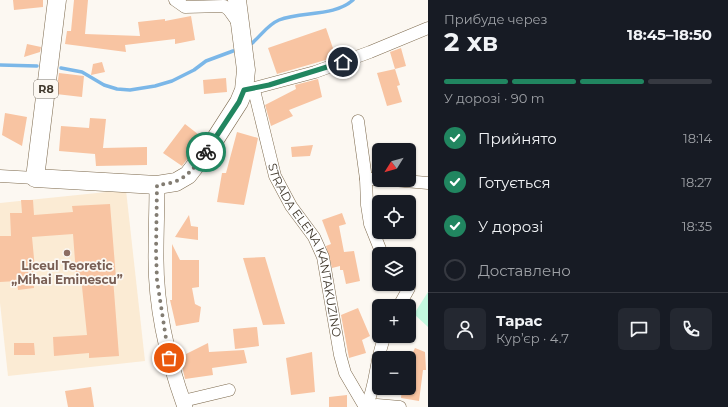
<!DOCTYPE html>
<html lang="uk">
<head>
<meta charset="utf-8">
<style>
	body { margin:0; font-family:Montserrat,sans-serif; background:#242831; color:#f1f3f6; height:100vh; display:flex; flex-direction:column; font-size:15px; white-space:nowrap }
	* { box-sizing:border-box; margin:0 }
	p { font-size:13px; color:#9ea1a6 }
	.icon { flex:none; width:22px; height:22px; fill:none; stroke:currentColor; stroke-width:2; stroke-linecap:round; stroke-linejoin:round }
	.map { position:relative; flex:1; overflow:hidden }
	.side { display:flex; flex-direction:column; background:#171b24; width:300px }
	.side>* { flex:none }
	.needle { width:26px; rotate:233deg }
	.fabs { position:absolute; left:372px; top:143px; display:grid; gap:8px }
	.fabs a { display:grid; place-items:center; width:44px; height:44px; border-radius:6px; background:#171b24; box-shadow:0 1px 3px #0004; font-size:20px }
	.pin { position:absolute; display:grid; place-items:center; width:34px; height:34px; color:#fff; margin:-17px; border:2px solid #fff; border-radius:50%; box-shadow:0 1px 4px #0007 }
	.courier { position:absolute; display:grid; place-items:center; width:40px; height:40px; margin:-20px; border:3px solid #218660; border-radius:50%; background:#fff; color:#222; box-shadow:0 1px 5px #0007 }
	.overview em { font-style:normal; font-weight:700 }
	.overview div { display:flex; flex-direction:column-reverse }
	.overview { display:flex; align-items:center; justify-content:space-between; height:68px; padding:0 16px }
	h1 { font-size:26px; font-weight:700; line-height:30px }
	.bar { display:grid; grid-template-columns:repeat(4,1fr); gap:6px 4px; align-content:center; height:48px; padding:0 16px }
	.bar i { height:5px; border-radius:3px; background:#363941 }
	.bar .active { background:#218660 }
	.bar p { grid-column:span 4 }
	.line { display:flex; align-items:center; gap:10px; padding:0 16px; border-top:1px solid #363941 }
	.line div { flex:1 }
	.round { display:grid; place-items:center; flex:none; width:42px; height:42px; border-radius:6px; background:#242831 }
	ol { padding:0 16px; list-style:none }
	li { display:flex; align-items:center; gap:12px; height:44px }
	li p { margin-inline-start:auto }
	li .icon { padding:4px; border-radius:50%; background:#218660; color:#fff; stroke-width:4 }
	li:last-child { color:#9ea1a6 }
	li i { width:22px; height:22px; border:2px solid #363941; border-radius:50% }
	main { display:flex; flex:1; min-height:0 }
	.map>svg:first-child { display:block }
	.built { fill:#fbebd4 }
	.green { fill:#c3f9df }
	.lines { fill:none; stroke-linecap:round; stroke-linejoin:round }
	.stream { stroke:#7bb7e8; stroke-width:3.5 }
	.building { fill:#f8c4a2 }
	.minor-casing { stroke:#7d6a4e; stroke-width:13 }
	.major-casing { stroke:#7d6a4e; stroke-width:16 }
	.highway-casing { stroke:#7d6a4e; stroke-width:19 }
	.minor { stroke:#fff; stroke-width:12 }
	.major { stroke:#fff; stroke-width:15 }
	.highway { stroke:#fff; stroke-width:18 }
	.done { stroke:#827c72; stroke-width:4; stroke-dasharray:0 7.2 }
	.route { stroke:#218660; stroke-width:5 }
	.education-dot { fill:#8d6e63; stroke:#fcf8f2; stroke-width:1.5 }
	.labels { text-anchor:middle; stroke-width:3.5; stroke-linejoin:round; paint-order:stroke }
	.shield { fill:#fcf8f2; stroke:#797268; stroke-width:1 }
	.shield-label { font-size:11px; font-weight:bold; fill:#41392d }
	.street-label { font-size:12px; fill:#41392d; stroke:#fcf8f2 }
	.education-label { font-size:12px; font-weight:bold; fill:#785e54; stroke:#fcf8f2 }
</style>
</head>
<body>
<main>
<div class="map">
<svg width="428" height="407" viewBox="0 0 428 407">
	<rect width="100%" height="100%" fill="#fcf8f2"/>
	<path class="built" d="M 126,190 L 145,361 L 8,376 L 0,303 L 0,203 Z"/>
	<path class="green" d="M 428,292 L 428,327 L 414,314 Z"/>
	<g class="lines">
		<path class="stream" d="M 251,44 C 261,36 267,25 279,20 C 302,11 334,17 353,0
			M 0,65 L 37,66
			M 61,68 L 82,72 L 104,85 L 117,89 L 130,90 L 155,86 L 172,81 L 194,70 L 206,61 L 233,51"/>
	</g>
	<path class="building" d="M 13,0 L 43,0 L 43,7 L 14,10 Z
		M 74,0 L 88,0 L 85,34 L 140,36 L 138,22 L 165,19 L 165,21 L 191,16 L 195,40 L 175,44 L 175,39 L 125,45 L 126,52 L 65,44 L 67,31 L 71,31 Z
		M 326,28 L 336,57 L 277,74 L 268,48 Z
		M 27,44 L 41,47 L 40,52 L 24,57 Z
		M 401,48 L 406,66 L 395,69 L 390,52 Z
		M 102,62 L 105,72 L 91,75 L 93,64 Z
		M 395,69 L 400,85 L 397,86 L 402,102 L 387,106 L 377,73 Z
		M 59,73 L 84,76 L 82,97 L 56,94 Z
		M 226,78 L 227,92 L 204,94 L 203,80 Z
		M 318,79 L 322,97 L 289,110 L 293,116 L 271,126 L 265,105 L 296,89 L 295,85 Z
		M 5,113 L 27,117 L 22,146 L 2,135 Z
		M 90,118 L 106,119 L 103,148 L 147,147 L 147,165 L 96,166 L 95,154 L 59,151 L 61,126 L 89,128 Z
		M 185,124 L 203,138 L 182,166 L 163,153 Z
		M 237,132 L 258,138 L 244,205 L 217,202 L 222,173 L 226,173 Z
		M 313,145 L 310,156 L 292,157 L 291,147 Z
		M 21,200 L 33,200 L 34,215 L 73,212 L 72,206 L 110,204 L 116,278 L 113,278 L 119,356 L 89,358 L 89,353 L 54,356 L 53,337 L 87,335 L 81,277 L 76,274 L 73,234 L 32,237 L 35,269 L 33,269 L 34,288 L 18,290 L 17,281 L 0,282 L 0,236 L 11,236 L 10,213 L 22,213 Z
		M 342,213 L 346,224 L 339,226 L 344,252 L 354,251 L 360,281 L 346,284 L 343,270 L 340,270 L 340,266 L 332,268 L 326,246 L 331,244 L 322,220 Z
		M 189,215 L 191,226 L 198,227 L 198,240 L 175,237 Z
		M 172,244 L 180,260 L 199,260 L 199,287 L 192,288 L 195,304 L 201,307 L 199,322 L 176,326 L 170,300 L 172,300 Z
		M 265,257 L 285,324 L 263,325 L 243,258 Z
		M 358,308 L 370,336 L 362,340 L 366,353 L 349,358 L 341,315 Z
		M 257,327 L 259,346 L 235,349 L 233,329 Z
		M 14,343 L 34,343 L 35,355 L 14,355 Z
		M 208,343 L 209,352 L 244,350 L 247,363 L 212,368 L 213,375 L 185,379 L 180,357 Z
		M 415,348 L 425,352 L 426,370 L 423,370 L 419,401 L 401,398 L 402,388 L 409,388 L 409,352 L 413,352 Z
		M 312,352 L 315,392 L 291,395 L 286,358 Z
		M 91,387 L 94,407 L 68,407 L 65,391 Z
		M 347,395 L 347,407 L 329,407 L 329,397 Z"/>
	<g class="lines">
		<defs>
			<g id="minor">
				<path d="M 175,0 L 185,7 L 224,6 L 229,10 L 239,24"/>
				<path d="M 247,90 L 315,72 L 370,52 L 428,28"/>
				<path id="s1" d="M 254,90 L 275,176 L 291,206 L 314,237 L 323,257 L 340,355 L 345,373 L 365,407"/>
				<path d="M 358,121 L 366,179 L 367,205 L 370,224 L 382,254"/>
				<path d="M 0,176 L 35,178"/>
				<path d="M 366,179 L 379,179"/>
				<path d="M 393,180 L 428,183"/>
				<path d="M 399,306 L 409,288 L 407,284"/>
				<path d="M 183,401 L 229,390"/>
				<path d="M 366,407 C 377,384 375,359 385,336"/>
				<path d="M 370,407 L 377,405 L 400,407"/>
			</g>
			<path id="major" d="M 157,185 C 157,208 156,230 156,252 C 155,305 167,358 185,407"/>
			<path id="highway" d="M 57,0 L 35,178 L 157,185 L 176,182 L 188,175 L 212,144 L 239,102 L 244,90 L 246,70 L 237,0"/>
		</defs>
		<use href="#minor" class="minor-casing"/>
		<use href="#major" class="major-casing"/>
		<use href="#highway" class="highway-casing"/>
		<use href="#minor" class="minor"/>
		<use href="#major" class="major"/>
		<use href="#highway" class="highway"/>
	</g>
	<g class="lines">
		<path class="done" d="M 169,358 L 157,280 L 156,252 L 157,185 C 184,183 191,172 206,152"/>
		<path class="route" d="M 206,152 L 239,102 L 244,90 L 269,85 L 343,62"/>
	</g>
	<circle class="education-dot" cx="67" cy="253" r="4"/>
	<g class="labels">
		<rect class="shield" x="34" y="80" width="24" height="18" rx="3"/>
		<g class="shield-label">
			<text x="46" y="93">R8</text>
		</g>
		<g class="street-label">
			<text dy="4" stroke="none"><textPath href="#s1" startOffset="170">STRADA ELENA KANTAKUZINO</textPath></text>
		</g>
		<g class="education-label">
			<text x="67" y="270">Liceul Teoretic<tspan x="67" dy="14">„Mihai Eminescu”</tspan></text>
		</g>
	</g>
</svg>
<div class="fabs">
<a><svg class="needle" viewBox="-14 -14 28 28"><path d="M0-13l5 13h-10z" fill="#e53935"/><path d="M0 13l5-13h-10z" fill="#9ea1a6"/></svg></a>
<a><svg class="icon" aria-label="locate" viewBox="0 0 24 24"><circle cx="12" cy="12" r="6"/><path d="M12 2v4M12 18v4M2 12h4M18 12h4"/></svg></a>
<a><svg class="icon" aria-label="layers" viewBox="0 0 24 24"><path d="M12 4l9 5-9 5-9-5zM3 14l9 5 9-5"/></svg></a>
<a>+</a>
<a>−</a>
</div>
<div class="pin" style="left:169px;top:358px;background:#ea580c"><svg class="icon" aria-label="bag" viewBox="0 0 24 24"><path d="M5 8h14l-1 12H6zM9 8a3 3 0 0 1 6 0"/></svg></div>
<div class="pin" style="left:343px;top:62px;background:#1f2937"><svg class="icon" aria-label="home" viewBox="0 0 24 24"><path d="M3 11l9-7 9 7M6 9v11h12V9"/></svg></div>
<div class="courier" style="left:206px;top:152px"><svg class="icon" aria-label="bike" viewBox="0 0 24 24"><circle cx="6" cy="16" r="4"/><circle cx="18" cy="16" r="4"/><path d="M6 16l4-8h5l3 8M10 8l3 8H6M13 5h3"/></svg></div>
</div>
<section class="side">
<div class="overview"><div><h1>2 хв</h1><p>Прибуде через</p></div><em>18:45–18:50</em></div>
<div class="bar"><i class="active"></i><i class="active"></i><i class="active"></i><i></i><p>У дорозі · 90 m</p></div>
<ol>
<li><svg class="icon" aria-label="check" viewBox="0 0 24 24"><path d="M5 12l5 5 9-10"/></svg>Прийнято<p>18:14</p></li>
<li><svg class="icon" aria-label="check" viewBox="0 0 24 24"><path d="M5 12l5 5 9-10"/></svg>Готується<p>18:27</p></li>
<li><svg class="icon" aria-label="check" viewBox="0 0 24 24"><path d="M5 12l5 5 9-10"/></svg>У дорозі<p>18:35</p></li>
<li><i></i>Доставлено</li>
</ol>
<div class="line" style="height:72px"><a class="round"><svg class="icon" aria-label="person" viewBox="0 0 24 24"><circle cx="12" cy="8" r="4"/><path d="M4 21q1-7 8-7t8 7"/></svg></a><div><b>Тарас</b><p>Кур’єр · 4.7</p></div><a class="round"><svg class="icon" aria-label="chat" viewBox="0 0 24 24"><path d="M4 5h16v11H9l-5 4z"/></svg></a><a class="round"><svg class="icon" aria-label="phone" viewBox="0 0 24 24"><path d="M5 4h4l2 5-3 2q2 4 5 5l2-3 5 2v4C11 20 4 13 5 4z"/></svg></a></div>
</section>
</main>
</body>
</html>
